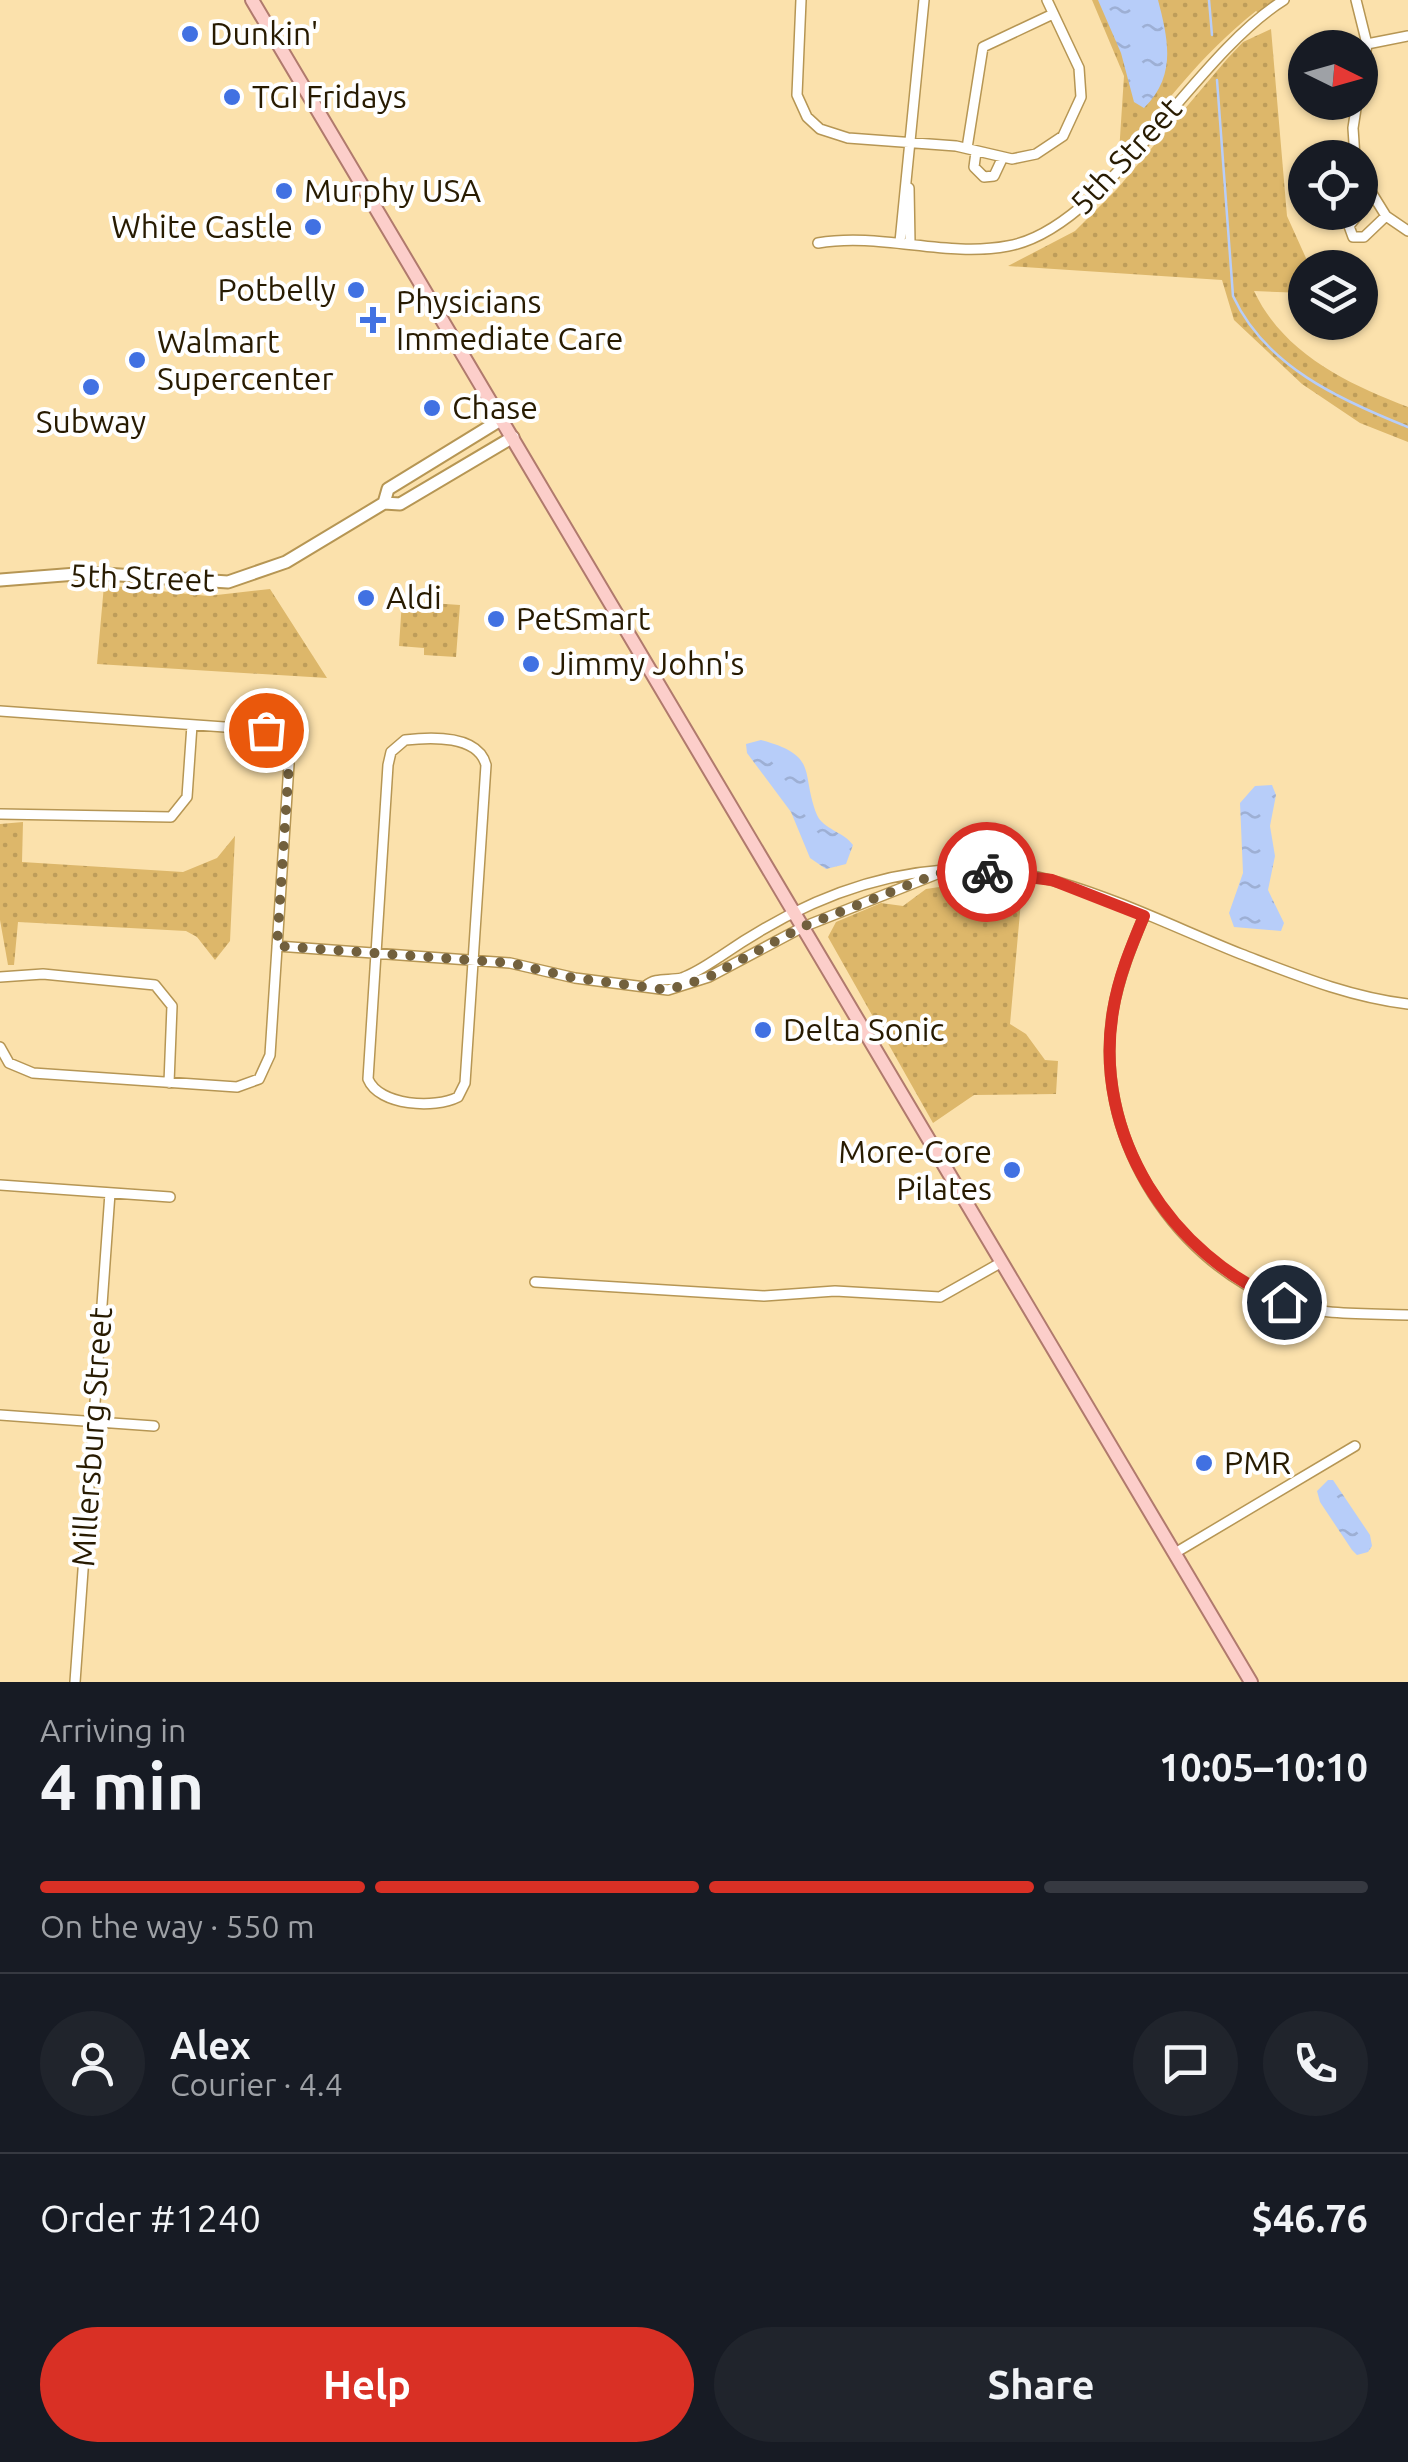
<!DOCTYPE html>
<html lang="en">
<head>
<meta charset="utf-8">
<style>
	body { margin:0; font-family:Ubuntu,sans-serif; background:#20242c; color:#f1f3f6; height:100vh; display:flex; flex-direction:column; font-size:38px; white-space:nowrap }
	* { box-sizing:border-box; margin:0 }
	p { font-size:32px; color:#9ea1a6 }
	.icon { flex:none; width:55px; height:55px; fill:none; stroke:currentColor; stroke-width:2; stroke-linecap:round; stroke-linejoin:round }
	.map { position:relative; height:1682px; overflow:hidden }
	.drawer { display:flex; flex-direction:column; background:#171b24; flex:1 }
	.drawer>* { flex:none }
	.needle { width:65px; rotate:95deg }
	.tools { position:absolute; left:1288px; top:30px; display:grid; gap:20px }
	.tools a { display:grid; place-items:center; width:90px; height:90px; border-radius:50%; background:#171b24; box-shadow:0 2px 8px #0004; font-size:50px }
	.pin { position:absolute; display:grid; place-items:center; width:85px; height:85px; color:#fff; margin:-42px; border:5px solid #fff; border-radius:50%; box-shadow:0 2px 10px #0007 }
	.courier { position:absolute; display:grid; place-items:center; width:100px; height:100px; margin:-50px; border:8px solid #d93025; border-radius:50%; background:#fff; color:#222; box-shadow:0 2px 12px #0007 }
	.overview em { font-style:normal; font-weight:700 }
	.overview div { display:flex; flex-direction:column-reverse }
	.overview { display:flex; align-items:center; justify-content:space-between; height:170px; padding:0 40px }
	h1 { font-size:65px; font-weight:700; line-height:75px }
	.bar { display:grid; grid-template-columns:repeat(4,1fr); gap:15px 10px; align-content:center; height:120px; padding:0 40px }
	.bar i { height:12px; border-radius:8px; background:#363941 }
	.bar .current { background:#d93025 }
	.bar p { grid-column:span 4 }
	.line { display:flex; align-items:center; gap:25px; padding:0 40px; border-top:2px solid #363941 }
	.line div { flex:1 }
	.round { display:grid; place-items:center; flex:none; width:105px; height:105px; border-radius:52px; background:#20242c }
	.cta { display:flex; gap:20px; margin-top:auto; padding:20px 40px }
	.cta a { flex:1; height:115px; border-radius:60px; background:#d93025; color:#fff; font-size:40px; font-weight:700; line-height:115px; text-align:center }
	.cta a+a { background:#20242c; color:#f1f3f6 }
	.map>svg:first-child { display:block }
	.grass { fill:url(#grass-dots) }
	.water { fill:url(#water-ripples) }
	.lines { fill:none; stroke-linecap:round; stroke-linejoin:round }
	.stream { stroke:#b7cdf9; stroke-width:2.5 }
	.street-casing { stroke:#b69654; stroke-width:12 }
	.secondary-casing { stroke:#b69654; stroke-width:15 }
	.primary-casing { stroke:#b07a6d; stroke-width:16 }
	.street { stroke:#fff; stroke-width:9 }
	.secondary { stroke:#fff; stroke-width:11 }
	.primary { stroke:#fcceca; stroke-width:12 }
	.done { stroke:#72603d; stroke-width:10; stroke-dasharray:0 18 }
	.route { stroke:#d93025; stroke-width:12 }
	.poi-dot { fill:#4171e2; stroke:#fff; stroke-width:4 }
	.labels { text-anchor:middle; stroke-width:8; stroke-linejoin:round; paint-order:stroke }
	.poi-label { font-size:32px; fill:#281b01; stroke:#fff; text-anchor:start }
	.street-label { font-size:32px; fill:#281b01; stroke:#fff }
</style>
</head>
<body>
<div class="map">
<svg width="1408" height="1682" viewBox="0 0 1408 1682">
	<defs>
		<pattern id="grass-dots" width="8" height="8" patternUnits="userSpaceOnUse" patternTransform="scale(2.5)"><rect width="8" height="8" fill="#ddb76a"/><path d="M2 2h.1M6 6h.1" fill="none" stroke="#be9d5a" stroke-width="1.8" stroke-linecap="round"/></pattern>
		<pattern id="water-ripples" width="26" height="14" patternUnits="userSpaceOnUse" patternTransform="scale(2.5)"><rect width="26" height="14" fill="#b7cdf9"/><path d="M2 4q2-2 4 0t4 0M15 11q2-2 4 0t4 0" fill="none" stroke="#9dafd4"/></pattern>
	</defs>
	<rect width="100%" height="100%" fill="#fbe1ac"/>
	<path class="grass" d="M 1092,0 L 1284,0 L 1261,15 L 1256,11 C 1203,53 1156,111 1118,168 L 1124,76 Z
		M 1271,29 L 1287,216 L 1310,267 L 1305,268 L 1305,293 L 1254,291 C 1283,353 1347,384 1408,407 L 1408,442 L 1360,423 L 1302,384 L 1234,320 L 1222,280 L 1008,266 L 1075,231 L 1117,189 L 1227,59 L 1243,42 Z
		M 104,585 L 208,596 L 270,589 L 327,678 L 97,664 Z
		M 402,601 L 460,605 L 456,657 L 424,655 L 424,648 L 399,646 Z
		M 23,822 L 22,862 L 183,872 L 217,858 L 235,836 L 230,941 L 215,960 L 197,937 L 186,931 L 18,922 L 14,965 L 8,965 L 0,920 L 0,824 Z
		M 972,882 L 1022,890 L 1010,1024 L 1026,1034 L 1045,1060 L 1058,1061 L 1056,1094 L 974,1095 L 933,1123 L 828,937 L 836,922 L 881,903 L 903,906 L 926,889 Z"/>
	<path class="water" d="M 1098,0 L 1158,0 C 1169,42 1176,76 1144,108 L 1134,102 L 1121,53 Z
		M 761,740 C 820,756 800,772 817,815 C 823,829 844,832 853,845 L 846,864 L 826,869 L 810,858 L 791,812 L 747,753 L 746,744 Z
		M 1272,785 L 1276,795 L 1270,826 L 1275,856 L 1268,890 L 1284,923 L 1281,931 L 1234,927 L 1229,913 L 1243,873 L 1240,803 L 1255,786 Z
		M 1328,1480 L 1333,1480 L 1370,1535 L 1372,1546 L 1368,1552 L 1357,1555 L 1352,1550 L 1320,1502 L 1317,1491 Z"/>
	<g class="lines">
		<path class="stream" d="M 1209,0 L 1212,35
			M 1217,80 L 1233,296 C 1265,366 1340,400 1408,427"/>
		<defs>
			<path id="street" d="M 801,0 L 797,95 L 807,117 L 820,129 L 848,138 L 956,146 L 1012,159 L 1036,154 L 1063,136 L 1081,97 L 1079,68 L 1047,0
				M 1356,0 L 1367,44 L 1360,93
				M 1367,44 L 1408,36
				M 967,148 L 983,47 L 1053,14
				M 976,152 L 974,167 L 984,177 L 994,176 L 1002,159
				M 1355,158 L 1353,128 L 1357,102
				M 1360,174 L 1386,216 L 1408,231
				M 909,188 L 910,243
				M 1360,212 L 1349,226 L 1353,237 L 1364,237 L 1386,216
				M 900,242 L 924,0
				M 818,243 C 881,232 946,258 1008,246 C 1105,229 1192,57 1284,0
				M 0,711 L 266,730 L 282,741 L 289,764 L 270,1055 L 259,1079 L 237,1087 L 33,1073 L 9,1063 L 0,1047
				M 405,740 C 431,737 478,735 486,765 L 465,1083 L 458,1097 C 435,1109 379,1106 368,1079 L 388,765 L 391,752 Z
				M 0,814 L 171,817 L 187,797 L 192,725
				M 1144,916 C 1131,947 1119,977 1113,1010 C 1092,1130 1168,1256 1279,1301 C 1318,1316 1366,1313 1408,1315
				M 277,946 L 510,963 L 575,978 L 668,990 L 709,977 L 803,927 L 937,874
				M 0,977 L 43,974 L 155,985 L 172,1006 L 169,1083
				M 646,986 C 655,977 669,981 682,978 C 696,973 709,964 721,956 C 822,886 936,848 1058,882 C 1120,900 1181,930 1241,954 C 1296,975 1349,997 1408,1004
				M 0,1185 L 170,1197
				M 535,1282 L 764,1296 L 835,1291 L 940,1297 L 1002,1262
				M 0,1415 L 154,1426
				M 1175,1553 L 1355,1446
				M 75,1682 L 110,1193"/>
			<path id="secondary" d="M 384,503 L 388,489 L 502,419
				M 0,580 L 89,573 L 228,582 L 286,562 L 384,503 L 400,504 L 513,437"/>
			<path id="primary" d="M 252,0 L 1251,1682"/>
		</defs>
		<use href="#street" class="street-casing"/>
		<use href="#secondary" class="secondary-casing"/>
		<use href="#primary" class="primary-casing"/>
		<use href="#street" class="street"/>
		<use href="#secondary" class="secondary"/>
		<use href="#primary" class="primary"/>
	</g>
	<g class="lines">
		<path class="done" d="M 266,730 L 282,740 L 289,764 L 277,946 L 510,963 L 574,978 L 668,990 L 709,977 L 802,927 L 939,873 L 987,872"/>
		<path class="route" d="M 987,872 L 1052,880 L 1144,916 C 1131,947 1118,978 1113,1011 C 1092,1135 1171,1256 1284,1302"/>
	</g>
	<g class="poi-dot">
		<circle cx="190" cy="34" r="10"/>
		<circle cx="232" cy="97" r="10"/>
		<circle cx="284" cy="191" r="10"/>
		<circle cx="313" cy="227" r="10"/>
		<circle cx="356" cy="290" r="10"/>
		<path d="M368 305h10v10h10v10h-10v10h-10v-10h-10v-10h10z"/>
		<circle cx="137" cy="360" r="10"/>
		<circle cx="91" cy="387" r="10"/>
		<circle cx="432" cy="408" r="10"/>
		<circle cx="366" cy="598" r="10"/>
		<circle cx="496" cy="619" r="10"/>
		<circle cx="531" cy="664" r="10"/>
		<circle cx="763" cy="1030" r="10"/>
		<circle cx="1012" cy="1170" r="10"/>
		<circle cx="1204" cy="1463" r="10"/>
	</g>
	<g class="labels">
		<g class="poi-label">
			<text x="210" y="45">Dunkin'</text>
			<text x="252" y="108">TGI Fridays</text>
			<text x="304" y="202">Murphy USA</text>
			<text x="293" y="238" text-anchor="end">White Castle</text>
			<text x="336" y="301" text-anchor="end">Potbelly</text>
			<text x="396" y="313">Physicians<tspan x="396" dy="37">Immediate Care</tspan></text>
			<text x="157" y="353">Walmart<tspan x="157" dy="37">Supercenter</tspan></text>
			<text x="452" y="419">Chase</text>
			<text x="91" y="433" text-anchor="middle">Subway</text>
			<text x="386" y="609">Aldi</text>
			<text x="516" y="630">PetSmart</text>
			<text x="551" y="675">Jimmy John's</text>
			<text x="783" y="1041">Delta Sonic</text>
			<text x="992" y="1163" text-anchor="end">More-Core<tspan x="992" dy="37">Pilates</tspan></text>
			<text x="1224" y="1474">PMR</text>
		</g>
		<g class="street-label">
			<text transform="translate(1126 156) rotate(-47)" y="11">5th Street</text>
			<text transform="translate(142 578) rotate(2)" y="11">5th Street</text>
			<text transform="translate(92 1437) rotate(-86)" y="11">Millersburg Street</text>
		</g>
	</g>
</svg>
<div class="tools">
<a><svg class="needle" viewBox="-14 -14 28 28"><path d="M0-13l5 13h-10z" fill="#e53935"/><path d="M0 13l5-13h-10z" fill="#9ea1a6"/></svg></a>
<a><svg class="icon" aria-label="locate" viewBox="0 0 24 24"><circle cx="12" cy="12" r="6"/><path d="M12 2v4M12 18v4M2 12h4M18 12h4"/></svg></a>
<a><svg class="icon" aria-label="layers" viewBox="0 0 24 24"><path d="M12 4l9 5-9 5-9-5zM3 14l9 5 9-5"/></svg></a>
</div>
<div class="pin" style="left:266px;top:730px;background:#ea580c"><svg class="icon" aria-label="bag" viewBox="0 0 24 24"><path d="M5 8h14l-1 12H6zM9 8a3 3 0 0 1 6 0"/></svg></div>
<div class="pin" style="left:1284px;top:1302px;background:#1f2937"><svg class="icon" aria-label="home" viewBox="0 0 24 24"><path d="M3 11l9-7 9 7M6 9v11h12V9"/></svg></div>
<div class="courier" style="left:987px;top:872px"><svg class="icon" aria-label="bike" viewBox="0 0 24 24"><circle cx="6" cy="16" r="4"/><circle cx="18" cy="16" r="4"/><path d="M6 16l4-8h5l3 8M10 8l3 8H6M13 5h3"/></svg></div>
</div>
<section class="drawer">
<div class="overview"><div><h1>4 min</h1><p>Arriving in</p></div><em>10:05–10:10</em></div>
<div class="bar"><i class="current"></i><i class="current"></i><i class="current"></i><i></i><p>On the way · 550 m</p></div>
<div class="line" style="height:180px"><a class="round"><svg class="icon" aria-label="person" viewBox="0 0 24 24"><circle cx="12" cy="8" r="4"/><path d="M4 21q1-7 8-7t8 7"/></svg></a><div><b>Alex</b><p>Courier · 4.4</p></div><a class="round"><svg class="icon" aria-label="chat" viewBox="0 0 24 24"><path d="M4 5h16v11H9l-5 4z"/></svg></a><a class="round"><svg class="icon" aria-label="phone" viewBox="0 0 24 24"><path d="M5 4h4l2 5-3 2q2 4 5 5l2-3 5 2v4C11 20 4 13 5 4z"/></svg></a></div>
<div class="line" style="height:130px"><div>Order #1240</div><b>$46.76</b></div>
<div class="cta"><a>Help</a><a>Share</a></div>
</section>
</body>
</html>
